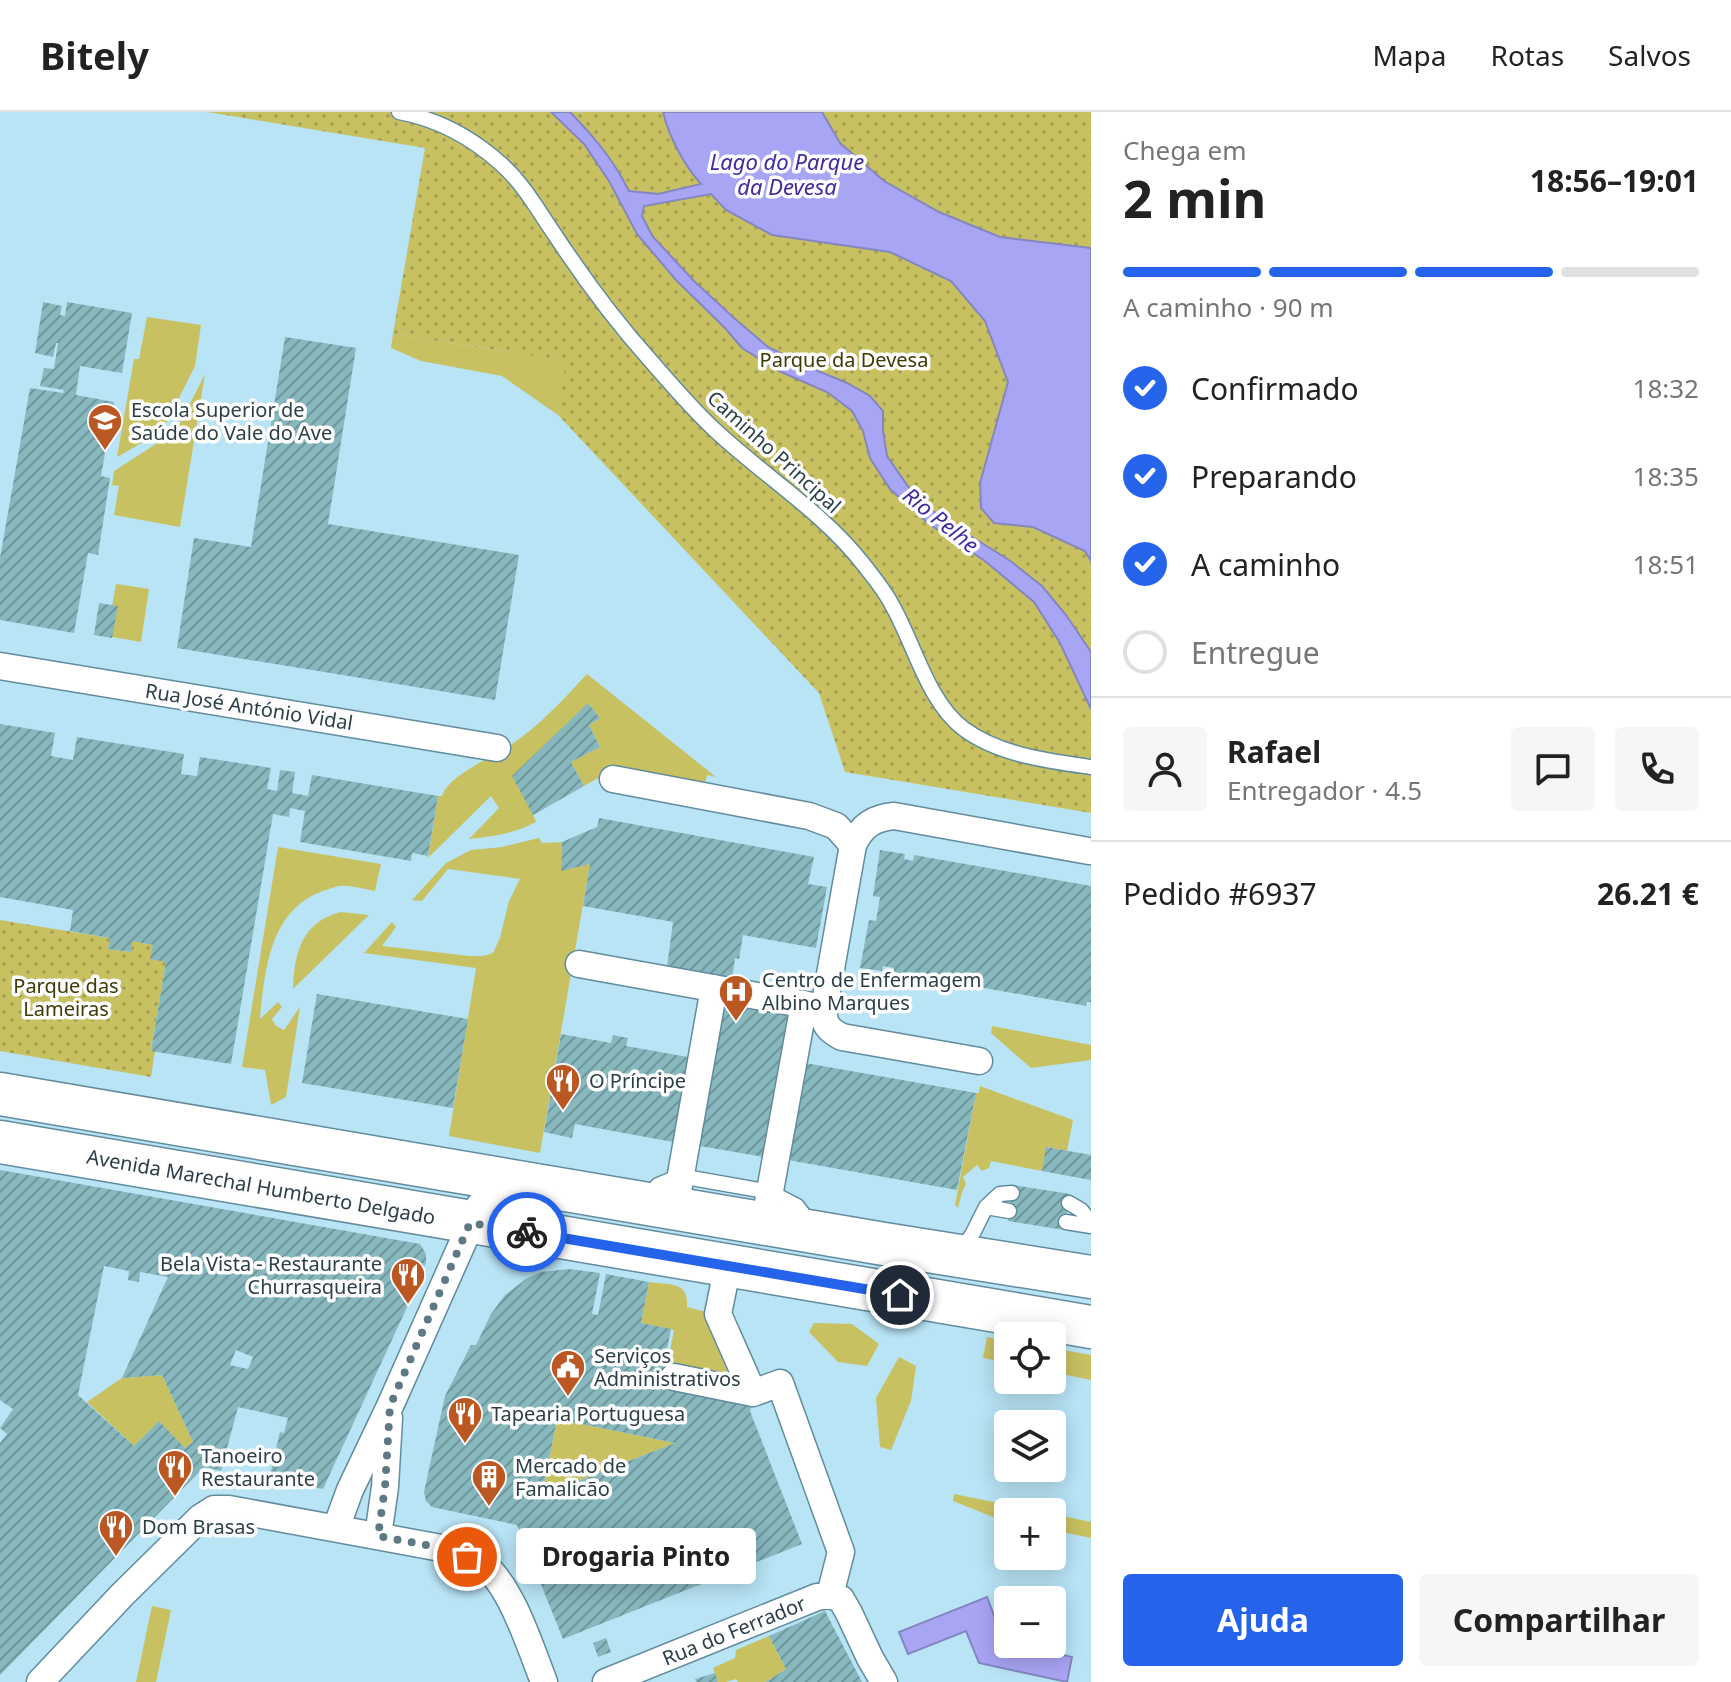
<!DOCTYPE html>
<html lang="pt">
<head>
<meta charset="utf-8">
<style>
	body { margin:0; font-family:"Noto Sans",sans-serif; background:#f6f6f6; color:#222; height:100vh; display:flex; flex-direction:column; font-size:30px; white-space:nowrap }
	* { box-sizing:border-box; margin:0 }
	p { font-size:26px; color:#767676 }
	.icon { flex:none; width:44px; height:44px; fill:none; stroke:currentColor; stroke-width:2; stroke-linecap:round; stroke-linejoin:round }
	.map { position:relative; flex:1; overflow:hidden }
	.details { display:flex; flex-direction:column; background:#fff; width:640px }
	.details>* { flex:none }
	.tools { position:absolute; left:994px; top:1210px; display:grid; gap:16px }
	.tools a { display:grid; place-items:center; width:72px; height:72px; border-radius:8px; background:#fff; box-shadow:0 4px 20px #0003; font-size:40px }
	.pin { position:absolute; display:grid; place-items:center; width:68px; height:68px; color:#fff; margin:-34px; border:4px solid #fff; border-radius:50%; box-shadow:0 2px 8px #0007 }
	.courier { position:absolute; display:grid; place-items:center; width:80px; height:80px; margin:-40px; border:6px solid #2563eb; border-radius:50%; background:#fff; color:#222; box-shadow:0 2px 10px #0007 }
	.bubble { position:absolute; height:56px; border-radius:8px; background:#fff; box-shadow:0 4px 20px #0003; font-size:26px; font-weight:700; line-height:56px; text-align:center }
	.head em { font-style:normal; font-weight:700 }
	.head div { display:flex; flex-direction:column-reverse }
	.head { display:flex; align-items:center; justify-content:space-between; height:136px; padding:0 32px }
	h1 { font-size:52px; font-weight:700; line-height:60px }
	.bar { display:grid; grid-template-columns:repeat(4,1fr); gap:12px 8px; align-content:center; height:96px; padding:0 32px }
	.bar i { height:10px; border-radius:6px; background:#e0e0e0 }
	.bar .active { background:#2563eb }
	.bar p { grid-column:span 4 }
	.line { display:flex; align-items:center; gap:20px; padding:0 32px; border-top:2px solid #e0e0e0 }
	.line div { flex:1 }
	.round { display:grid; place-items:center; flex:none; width:84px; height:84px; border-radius:8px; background:#f6f6f6 }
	ol { padding:0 32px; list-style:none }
	li { display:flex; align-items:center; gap:24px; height:88px }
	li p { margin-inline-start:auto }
	li .icon { padding:8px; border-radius:50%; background:#2563eb; color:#fff; stroke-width:4 }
	li:last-child { color:#767676 }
	li i { width:44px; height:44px; border:4px solid #e0e0e0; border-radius:50% }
	.cta { display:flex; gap:16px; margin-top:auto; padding:16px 32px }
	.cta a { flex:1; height:92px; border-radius:8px; background:#2563eb; color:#fff; font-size:32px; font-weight:700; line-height:92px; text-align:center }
	.cta a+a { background:#f6f6f6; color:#222 }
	header { display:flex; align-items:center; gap:48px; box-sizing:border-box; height:112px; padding:0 40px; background:#fff; border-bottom:2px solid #e0e0e0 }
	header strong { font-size:38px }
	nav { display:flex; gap:44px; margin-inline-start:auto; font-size:28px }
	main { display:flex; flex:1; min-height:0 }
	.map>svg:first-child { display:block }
	.green { fill:#c8c162 }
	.park { fill:url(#park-dots) }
	.water { fill:#a9a5f5; stroke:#8486c0; stroke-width:2 }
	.building { fill:url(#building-hatch); fill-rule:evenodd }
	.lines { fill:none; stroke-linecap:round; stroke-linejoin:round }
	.lane-casing { stroke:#628b9c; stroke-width:17 }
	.street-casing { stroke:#628b9c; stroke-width:29 }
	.primary-casing { stroke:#628b9c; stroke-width:45 }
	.lane { stroke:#fff; stroke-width:14 }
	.street { stroke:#fff; stroke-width:26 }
	.primary { stroke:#fff; stroke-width:42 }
	.done { stroke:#5e7984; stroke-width:8; stroke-dasharray:0 14.4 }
	.route { stroke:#2563eb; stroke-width:10 }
	.labels { text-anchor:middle; stroke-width:7; stroke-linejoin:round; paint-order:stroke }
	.park-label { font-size:20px; fill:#3d3a05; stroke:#fdfdfd }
	.poi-label { font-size:20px; fill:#2d3f46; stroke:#fdfdfd; text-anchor:start }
	.street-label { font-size:20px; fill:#2d3f46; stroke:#fdfdfd }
	.water-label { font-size:22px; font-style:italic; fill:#432b9c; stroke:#fdfdfd }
</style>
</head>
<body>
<header>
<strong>Bitely</strong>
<nav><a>Mapa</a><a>Rotas</a><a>Salvos</a></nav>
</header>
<main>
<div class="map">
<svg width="1091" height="1570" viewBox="0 0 1091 1570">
	<defs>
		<pattern id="park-dots" width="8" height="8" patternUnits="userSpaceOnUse" patternTransform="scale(2)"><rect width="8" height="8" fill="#c8c162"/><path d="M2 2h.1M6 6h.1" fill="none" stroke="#a39e53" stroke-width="1.8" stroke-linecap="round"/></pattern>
		<pattern id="building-hatch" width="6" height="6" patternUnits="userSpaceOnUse" patternTransform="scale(2)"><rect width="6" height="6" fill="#87b8be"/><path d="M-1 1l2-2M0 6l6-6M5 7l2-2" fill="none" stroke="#6f979c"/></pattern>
	</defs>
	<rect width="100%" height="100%" fill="#b8e4f6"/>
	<path class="green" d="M 147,205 L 201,213 L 195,254 L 167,310 L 145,329 L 117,345 L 134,247 L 139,247 Z
		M 393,222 L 567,249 L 558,303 L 502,264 L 421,249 L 391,236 Z
		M 205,262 L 180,415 L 114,403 L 119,374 L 112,373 L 114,359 L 176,319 Z
		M 116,472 L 149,477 L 141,530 L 107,524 Z
		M 587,562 L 716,665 L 707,663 L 705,671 L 609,654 L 607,661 L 584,674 L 571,650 L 600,635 L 589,613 L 600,606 L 588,591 L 533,703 L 536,710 C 513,722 495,724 469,727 L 499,696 L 491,684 L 428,746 L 438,684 L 442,684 C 448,665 484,649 501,639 C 535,619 560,591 587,562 Z
		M 539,726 L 542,731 L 562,730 L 561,758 L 590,752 L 540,1041 L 449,1024 L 476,856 L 364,841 L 392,810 L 396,815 L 382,834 L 470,844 L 483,844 L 493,841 L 500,826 L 509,789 L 520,767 L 448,757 L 422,789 L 412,788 L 446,751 L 471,738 L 502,735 Z
		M 278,735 L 381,752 L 375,779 C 364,777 350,773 338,774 C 334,775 330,777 326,778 C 270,796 265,856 260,907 L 278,890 L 282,895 L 272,907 L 276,914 L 284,918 L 300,895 L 286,985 L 271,993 L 265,958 L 242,955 Z
		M 341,800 L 369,803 L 293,877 C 294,840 303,809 341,800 Z
		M 992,914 L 1091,933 L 1091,948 L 1031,956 L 991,921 Z
		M 980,974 L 1073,1008 L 1067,1039 L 1047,1035 L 1042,1059 L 991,1049 L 989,1056 L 982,1059 L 977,1053 L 963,1065 L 966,1072 L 962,1080 L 958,1096 L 955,1093 L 976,981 L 979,981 Z
		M 649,1170 C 670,1173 689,1169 687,1195 L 706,1200 L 735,1267 L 667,1254 L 674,1218 L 641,1211 Z
		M 814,1211 L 852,1212 L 879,1232 L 867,1254 L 838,1250 L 809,1220 Z
		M 987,1225 L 1008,1229 L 1008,1251 L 983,1246 Z
		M 1052,1236 L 1091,1243 L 1091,1268 L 1052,1260 Z
		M 899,1245 L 916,1254 L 911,1289 L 891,1338 L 880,1335 L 876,1286 Z
		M 162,1263 L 193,1330 L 185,1336 L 159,1310 L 134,1334 L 87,1290 L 122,1266 Z
		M 557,1307 L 675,1331 L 547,1381 L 544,1372 Z
		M 954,1382 L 1043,1400 L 1008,1400 L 1008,1409 L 998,1407 L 953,1389 Z
		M 1052,1402 L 1091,1410 L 1091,1426 L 1052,1418 Z
		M 152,1494 L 171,1498 L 156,1570 L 136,1570 Z
		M 769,1524 L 786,1557 L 766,1570 L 738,1570 L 736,1567 L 726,1570 L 718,1570 L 713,1556 L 735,1546 L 736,1538 Z"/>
	<path class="park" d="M 207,0 L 1091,0 L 1091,701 L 845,660 L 819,581 L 558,303 L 566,249 L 393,222 L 425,36 Z
		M 0,808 L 110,826 L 108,837 L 130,840 L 132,829 L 153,833 L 151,847 L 166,850 L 151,938 L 155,939 L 151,965 L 0,939 Z"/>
	<path class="water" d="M 551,0 L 570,0 C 595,26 613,47 629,79 L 658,82 L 701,72 C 684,53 669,25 663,0 L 822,0 L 840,31 L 884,69 L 939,100 L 1000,125 L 1091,136 L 1091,449 L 1085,439 L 1033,415 L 994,411 L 981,396 L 980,371 L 1008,270 L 985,209 L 951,169 L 890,140 L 772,123 L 726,98 L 711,82 L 644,94 L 642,104 L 653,125 L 694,169 L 734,206 L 768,235 L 811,256 L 847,271 L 870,284 L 883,299 L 883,319 L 887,344 L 912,380 L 940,405 L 1009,448 L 1042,474 L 1066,503 L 1091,540 L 1091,597 L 1060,531 L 1034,490 L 985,449 L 929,412 L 890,377 L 870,346 L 863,319 L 852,299 L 827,280 L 779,259 L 742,236 L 725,216 L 676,168 L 637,122 L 609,69 L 584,32 Z
		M 987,1485 L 1004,1530 L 1072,1545 L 1067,1570 L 979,1551 L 966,1519 L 908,1542 L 899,1520 Z"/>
	<path class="building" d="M 43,190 L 62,194 L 60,203 L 65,204 L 67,190 L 132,201 L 122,261 L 80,254 L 76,283 L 114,290 L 101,364 L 110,366 L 98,443 L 88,441 L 74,521 L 0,508 L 0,446 L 30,276 L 63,281 L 64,278 L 40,274 L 44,256 L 54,257 L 58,231 L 56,231 L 53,245 L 35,241 Z
		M 285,225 L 356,236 L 328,412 L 519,443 L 495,588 L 177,536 L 194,426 L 251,435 Z
		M 99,491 L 118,494 L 112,526 L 94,523 Z
		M 588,591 L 600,606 L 589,613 L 600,635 L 571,650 L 584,674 L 533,703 L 512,664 Z
		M 0,612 L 55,621 L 51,644 L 73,648 L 77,625 L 184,642 L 181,662 L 197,664 L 200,645 L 271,656 L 267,677 L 277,679 L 280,658 L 295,660 L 292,681 L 308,684 L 312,663 L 438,684 L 428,744 L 412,741 L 411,749 L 300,730 L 305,699 L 290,696 L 289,705 L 273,702 L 231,952 L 151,939 L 166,850 L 150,847 L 153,833 L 132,829 L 131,840 L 108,837 L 110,826 L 70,819 L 73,798 L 0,785 Z
		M 599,706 L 814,745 L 808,772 L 827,775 L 816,836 L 743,823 L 739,847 L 735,846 L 732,866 L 667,855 L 673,810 L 583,794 L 590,752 L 561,759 L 562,730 L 597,715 Z
		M 880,738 L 905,742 L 904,747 L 909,748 L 913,749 L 914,743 L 1091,774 L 1091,890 L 1087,890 L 1086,894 L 894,860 L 894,856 L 883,854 L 882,859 L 860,856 L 869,808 L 876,809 L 880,785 L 873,784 Z
		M 317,882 L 468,907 L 453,996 L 302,971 Z
		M 720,890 L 790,902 L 764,1045 L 694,1033 Z
		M 561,922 L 611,931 L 613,923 L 628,926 L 626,934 L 688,945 L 673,1030 L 575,1012 L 572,1026 L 544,1020 Z
		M 805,951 L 976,981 L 957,1078 L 788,1048 Z
		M 1046,1035 L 1091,1043 L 1091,1068 L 1042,1059 Z
		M 0,1058 L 420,1132 L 426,1142 L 426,1150 L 414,1180 L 323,1377 L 269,1367 L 280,1320 L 284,1321 L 288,1306 L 238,1295 L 221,1359 L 204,1355 L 0,1563 L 0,1331 L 7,1322 L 0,1316 L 13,1297 L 0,1288 ZM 104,1154 L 129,1159 L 128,1168 L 139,1170 L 140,1160 L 168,1165 L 122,1266 L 162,1263 L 193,1330 L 185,1336 L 159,1309 L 134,1334 L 78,1283 ZM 236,1238 L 253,1245 L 248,1257 L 230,1253 Z
		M 1013,1073 L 1070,1082 L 1064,1118 L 1008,1109 Z
		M 569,1157 L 600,1161 L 592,1202 L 598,1203 L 606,1162 L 649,1170 L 641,1211 L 671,1217 L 660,1273 L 752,1291 L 750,1299 L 802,1432 L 563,1527 L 517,1413 L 432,1395 L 426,1389 L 424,1380 L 445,1284 L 471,1233 L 476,1233 L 491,1202 L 505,1183 L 526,1167 L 541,1160 ZM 557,1307 L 675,1331 L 547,1381 L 544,1372 Z
		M 825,1499 L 862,1570 L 766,1570 L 786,1557 L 769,1524 Z
		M 606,1526 L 611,1540 L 598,1545 L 593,1531 Z
		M 715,1561 L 718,1570 L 696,1570 L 695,1567 Z"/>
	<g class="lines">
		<defs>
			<path id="lane" d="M 399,0 C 437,7 471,25 500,51 C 524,72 537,97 555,123 C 584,167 615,209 650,248 C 671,272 693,298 716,319 C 764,364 824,401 864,453 C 874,466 885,479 892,493 C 914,531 928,591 964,617 C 999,643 1049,649 1091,655
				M 647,1085 L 658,1073 L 680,1064 L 770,1080 L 797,1094 L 810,1111
				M 1069,1091 L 1081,1098 L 1091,1111
				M 986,1095 L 1009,1099
				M 1066,1110 L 1091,1114
				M 961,1140 L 973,1121 L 986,1095 L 1000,1082 L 1012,1081"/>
			<path id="street" d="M 0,554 L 497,636
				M 613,667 L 809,704 L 836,714 L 853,733
				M 579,852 L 824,896
				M 979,949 L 842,925 C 828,918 823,912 824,896 L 853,733 C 862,713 874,706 894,704 L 1089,739
				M 675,1096 L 714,876
				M 764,1112 L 804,892
				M 728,1153 L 718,1202 L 753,1281 L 780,1271 L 841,1440 L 830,1483
				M 674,1265 L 753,1281
				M 336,1416 L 350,1378 L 390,1294 L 479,1094 L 496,1080 L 521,1071
				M 378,1424 L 385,1375 L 389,1306
				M 40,1570 L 122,1483 L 200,1406 L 214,1397 L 229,1397 L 452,1438 C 462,1443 476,1447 485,1454 C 512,1476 531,1537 544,1570
				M 606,1570 L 817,1485 L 830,1483 L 841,1487 L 849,1501 L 870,1546 L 884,1570"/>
			<path id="primary" d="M 0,982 L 884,1132 L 1091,1165
				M 0,1030 L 1091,1215"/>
		</defs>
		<use href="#lane" class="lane-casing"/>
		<use href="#street" class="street-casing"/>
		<use href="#primary" class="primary-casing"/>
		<use href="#lane" class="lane"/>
		<use href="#street" class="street"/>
		<use href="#primary" class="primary"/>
	</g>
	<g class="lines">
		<path class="done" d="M 467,1445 L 452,1438 L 378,1424 L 385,1375 L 390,1294 L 470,1111 L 527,1120"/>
		<path class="route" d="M 527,1120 L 900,1183"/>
	</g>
	<defs>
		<symbol id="university-pin" viewBox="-11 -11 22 30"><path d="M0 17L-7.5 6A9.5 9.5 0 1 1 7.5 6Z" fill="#bb5722" stroke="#fdfdfd"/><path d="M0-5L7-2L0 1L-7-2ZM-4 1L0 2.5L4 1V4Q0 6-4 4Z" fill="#fff"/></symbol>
		<symbol id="hospital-pin" viewBox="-11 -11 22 30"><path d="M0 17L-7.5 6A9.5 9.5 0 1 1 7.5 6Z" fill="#bb5722" stroke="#fdfdfd"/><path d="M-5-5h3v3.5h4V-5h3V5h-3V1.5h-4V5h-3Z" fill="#fff"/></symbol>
		<symbol id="restaurant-pin" viewBox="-11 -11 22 30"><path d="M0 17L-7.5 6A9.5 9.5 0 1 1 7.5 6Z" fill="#bb5722" stroke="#fdfdfd"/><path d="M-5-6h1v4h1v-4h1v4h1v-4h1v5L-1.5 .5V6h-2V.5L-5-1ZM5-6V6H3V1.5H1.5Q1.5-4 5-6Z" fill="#fff"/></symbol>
		<symbol id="civic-pin" viewBox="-11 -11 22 30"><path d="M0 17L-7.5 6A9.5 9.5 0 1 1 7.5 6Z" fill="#bb5722" stroke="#fdfdfd"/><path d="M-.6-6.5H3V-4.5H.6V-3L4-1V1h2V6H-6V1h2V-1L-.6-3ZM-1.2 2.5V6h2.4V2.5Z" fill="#fff"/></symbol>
		<symbol id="building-pin" viewBox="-11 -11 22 30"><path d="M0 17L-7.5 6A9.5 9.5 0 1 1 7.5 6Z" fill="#bb5722" stroke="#fdfdfd"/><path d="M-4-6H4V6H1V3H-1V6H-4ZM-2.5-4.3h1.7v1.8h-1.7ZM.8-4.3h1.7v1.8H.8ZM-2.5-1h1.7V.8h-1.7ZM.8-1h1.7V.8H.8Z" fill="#fff"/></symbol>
	</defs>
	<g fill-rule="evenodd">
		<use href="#university-pin" x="85" y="289" width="40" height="54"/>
		<use href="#hospital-pin" x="716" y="860" width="40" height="54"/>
		<use href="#restaurant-pin" x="543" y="949" width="40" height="54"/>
		<use href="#restaurant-pin" x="388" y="1143" width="40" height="54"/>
		<use href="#civic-pin" x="548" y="1235" width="40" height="54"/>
		<use href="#restaurant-pin" x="445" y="1282" width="40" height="54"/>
		<use href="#restaurant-pin" x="155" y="1335" width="40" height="54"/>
		<use href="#building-pin" x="469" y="1345" width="40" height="54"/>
		<use href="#restaurant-pin" x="96" y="1395" width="40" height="54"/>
	</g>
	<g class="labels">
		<g class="park-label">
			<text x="844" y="255">Parque da Devesa</text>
			<text x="66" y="881">Parque das<tspan x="66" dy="23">Lameiras</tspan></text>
		</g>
		<g class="poi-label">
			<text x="131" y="305">Escola Superior de<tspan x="131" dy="23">Saúde do Vale do Ave</tspan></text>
			<text x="762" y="875">Centro de Enfermagem<tspan x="762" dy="23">Albino Marques</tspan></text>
			<text x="589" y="976">O Príncipe</text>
			<text x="382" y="1159" text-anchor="end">Bela Vista - Restaurante<tspan x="382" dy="23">Churrasqueira</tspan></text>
			<text x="594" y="1251">Serviços<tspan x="594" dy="23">Administrativos</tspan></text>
			<text x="491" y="1309">Tapearia Portuguesa</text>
			<text x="201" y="1351">Tanoeiro<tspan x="201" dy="23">Restaurante</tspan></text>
			<text x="515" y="1361">Mercado de<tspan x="515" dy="23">Famalicão</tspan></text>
			<text x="142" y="1422">Dom Brasas</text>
		</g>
		<g class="street-label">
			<text transform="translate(774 340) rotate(42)" y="7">Caminho Principal</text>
			<text transform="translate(249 595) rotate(9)" y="7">Rua José António Vidal</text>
			<text transform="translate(261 1075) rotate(10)" y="7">Avenida Marechal Humberto Delgado</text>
			<text transform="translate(734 1519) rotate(-22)" y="7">Rua do Ferrador</text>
		</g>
		<g class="water-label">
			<text x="787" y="58">Lago do Parque<tspan x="787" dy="25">da Devesa</tspan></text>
			<text transform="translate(941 408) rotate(39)" y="8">Rio Pelhe</text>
		</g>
	</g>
</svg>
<div class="tools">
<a><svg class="icon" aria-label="locate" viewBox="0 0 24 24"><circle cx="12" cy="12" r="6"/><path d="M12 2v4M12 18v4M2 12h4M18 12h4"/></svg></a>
<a><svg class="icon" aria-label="layers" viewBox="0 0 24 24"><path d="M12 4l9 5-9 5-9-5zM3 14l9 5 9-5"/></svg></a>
<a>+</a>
<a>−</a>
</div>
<div class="pin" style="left:467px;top:1445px;background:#ea580c"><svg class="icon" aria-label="bag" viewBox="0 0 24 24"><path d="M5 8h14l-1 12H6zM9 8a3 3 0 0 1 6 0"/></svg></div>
<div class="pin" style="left:900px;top:1183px;background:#1f2937"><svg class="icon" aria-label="home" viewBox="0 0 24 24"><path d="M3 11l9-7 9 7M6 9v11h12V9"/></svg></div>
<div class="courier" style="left:527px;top:1120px"><svg class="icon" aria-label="bike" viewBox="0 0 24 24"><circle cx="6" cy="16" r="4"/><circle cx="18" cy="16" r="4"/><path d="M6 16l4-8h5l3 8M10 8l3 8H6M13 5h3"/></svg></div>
<div class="bubble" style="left:516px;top:1416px;width:240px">Drogaria Pinto</div>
</div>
<section class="details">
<div class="head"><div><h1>2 min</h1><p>Chega em</p></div><em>18:56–19:01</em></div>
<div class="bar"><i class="active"></i><i class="active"></i><i class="active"></i><i></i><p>A caminho · 90 m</p></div>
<ol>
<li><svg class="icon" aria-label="check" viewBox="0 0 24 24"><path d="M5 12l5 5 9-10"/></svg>Confirmado<p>18:32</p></li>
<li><svg class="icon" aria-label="check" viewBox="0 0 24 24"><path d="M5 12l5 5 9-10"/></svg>Preparando<p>18:35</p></li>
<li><svg class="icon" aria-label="check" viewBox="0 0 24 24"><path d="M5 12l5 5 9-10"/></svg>A caminho<p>18:51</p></li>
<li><i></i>Entregue</li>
</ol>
<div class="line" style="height:144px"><a class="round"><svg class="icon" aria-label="person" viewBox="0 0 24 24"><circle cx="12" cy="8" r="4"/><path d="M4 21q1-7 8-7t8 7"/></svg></a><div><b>Rafael</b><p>Entregador · 4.5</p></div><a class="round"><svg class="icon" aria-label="chat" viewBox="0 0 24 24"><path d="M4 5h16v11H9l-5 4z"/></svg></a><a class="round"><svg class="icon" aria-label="phone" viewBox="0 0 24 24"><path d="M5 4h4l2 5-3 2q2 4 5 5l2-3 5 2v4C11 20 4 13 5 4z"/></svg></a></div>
<div class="line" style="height:104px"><div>Pedido #6937</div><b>26.21 €</b></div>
<div class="cta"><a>Ajuda</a><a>Compartilhar</a></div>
</section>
</main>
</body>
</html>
